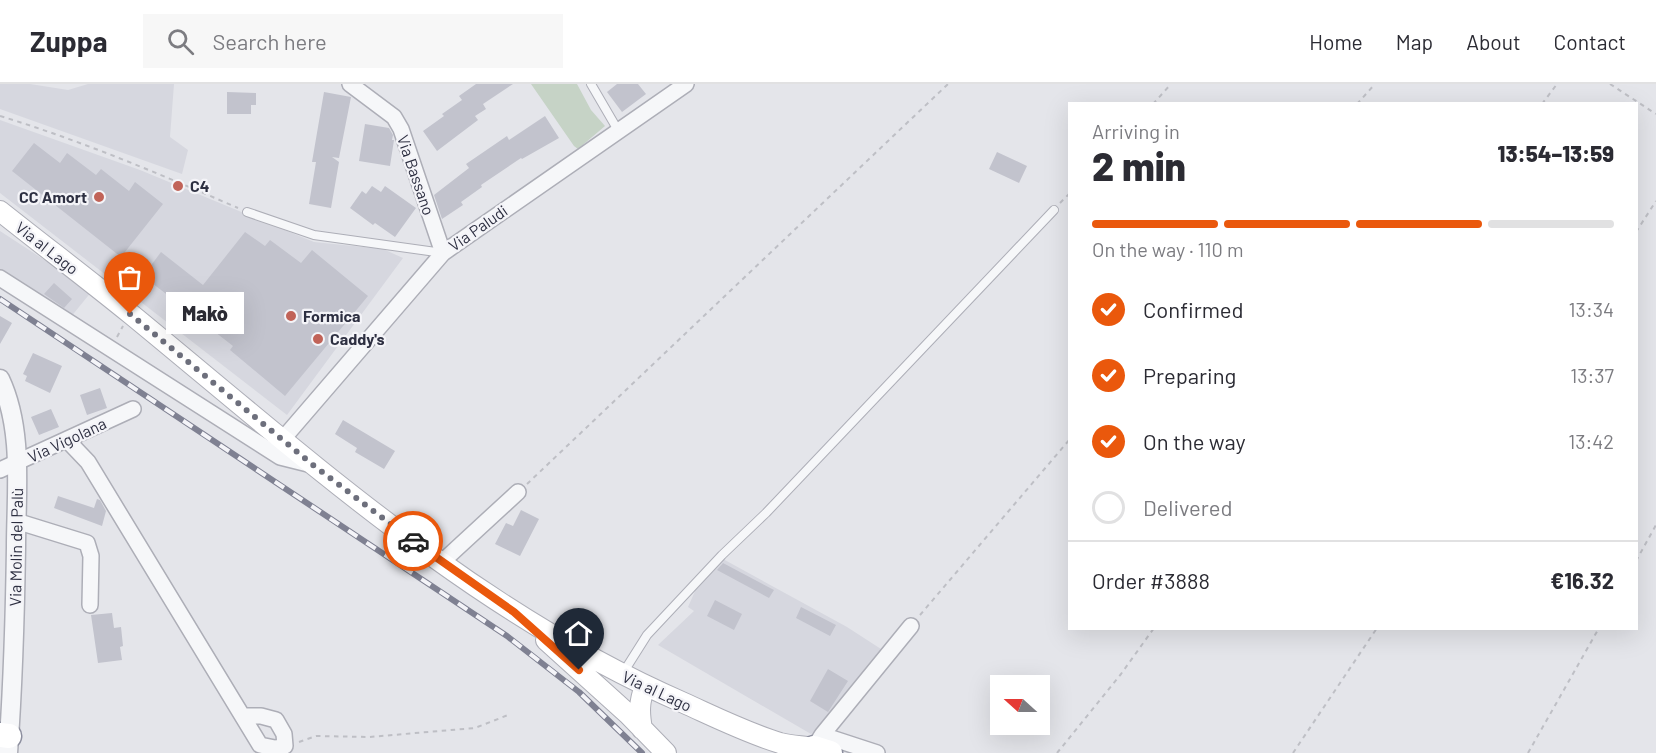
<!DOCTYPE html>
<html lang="en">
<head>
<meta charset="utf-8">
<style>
	body { margin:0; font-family:Barlow,sans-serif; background:#f7f7f7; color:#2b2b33; height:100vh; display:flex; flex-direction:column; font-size:22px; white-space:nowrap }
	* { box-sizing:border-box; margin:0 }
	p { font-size:20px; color:#7c7c81 }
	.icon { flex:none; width:33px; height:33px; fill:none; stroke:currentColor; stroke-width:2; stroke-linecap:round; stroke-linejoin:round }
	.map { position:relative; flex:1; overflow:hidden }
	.drawer { position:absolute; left:1068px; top:18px; width:570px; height:528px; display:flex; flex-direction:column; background:#fff; border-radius:0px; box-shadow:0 6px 24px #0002 }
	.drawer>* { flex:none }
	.needle { width:39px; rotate:291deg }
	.buttons { position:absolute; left:990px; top:591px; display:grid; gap:12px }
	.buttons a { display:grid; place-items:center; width:60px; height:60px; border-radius:0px; background:#fff; box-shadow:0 6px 24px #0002; font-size:30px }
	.pin { position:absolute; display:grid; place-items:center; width:51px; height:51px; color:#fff; margin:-62px -26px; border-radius:50% 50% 50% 0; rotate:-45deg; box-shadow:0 0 6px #0007 }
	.pin .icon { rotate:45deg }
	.courier { position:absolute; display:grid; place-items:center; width:60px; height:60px; margin:-30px; border:4px solid #ea580c; border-radius:50%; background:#fff; color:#222; box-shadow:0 2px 8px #0007 }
	.bubble { position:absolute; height:42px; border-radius:0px; background:#fff; box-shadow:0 6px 24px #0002; font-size:20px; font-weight:800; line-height:42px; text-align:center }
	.overview em { font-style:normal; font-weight:800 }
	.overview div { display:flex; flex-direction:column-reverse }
	.overview { display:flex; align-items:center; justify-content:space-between; height:102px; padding:0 24px }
	h1 { font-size:39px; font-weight:800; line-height:45px }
	.bar { display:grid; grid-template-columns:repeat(4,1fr); gap:9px 6px; align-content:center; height:72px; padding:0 24px }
	.bar i { height:8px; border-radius:4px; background:#e1e1e2 }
	.bar .selected { background:#ea580c }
	.bar p { grid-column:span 4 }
	.line { display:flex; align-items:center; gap:15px; padding:0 24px; border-top:2px solid #e1e1e2 }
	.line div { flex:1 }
	ol { padding:0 24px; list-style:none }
	li { display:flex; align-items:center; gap:18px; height:66px }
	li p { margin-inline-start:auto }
	li .icon { padding:6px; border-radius:50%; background:#ea580c; color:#fff; stroke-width:4 }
	li:last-child { color:#7c7c81 }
	li i { width:33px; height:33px; border:3px solid #e1e1e2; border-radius:50% }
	header { display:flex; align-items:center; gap:36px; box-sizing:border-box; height:84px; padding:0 30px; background:#fff; border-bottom:2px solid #e1e1e2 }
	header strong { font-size:28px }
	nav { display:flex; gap:33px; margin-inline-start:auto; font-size:21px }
	.search { width:420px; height:54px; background:#f7f7f7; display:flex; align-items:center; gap:15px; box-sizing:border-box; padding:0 21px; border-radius:0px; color:#7c7c81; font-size:22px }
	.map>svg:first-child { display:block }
	.built { fill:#d6d7df }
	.green { fill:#c6d3c6 }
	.building { fill:#c2c3cd }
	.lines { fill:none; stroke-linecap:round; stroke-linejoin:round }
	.service-casing { stroke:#adaeb7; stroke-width:10 }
	.minor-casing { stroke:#adaeb7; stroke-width:18 }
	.tertiary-casing { stroke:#adaeb7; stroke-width:21 }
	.secondary-casing { stroke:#adaeb7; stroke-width:22 }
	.trunk-casing { stroke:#8d8f9f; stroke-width:27 }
	.path { stroke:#bebfc5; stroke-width:2; stroke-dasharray:4.5 4.5; stroke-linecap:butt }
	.service { stroke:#f6f7f9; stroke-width:8 }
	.minor { stroke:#f6f7f9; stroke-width:15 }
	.tertiary { stroke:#f6f7f9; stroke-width:18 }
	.secondary { stroke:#fff; stroke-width:20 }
	.trunk { stroke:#fff; stroke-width:24 }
	.rail-casing { stroke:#7f8192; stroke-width:6 }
	.rail { stroke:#f4f4f8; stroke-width:4; stroke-dasharray:11; stroke-linecap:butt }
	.done { stroke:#6d6f7c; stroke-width:6; stroke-dasharray:0 10.8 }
	.route { stroke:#ea580c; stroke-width:8 }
	.poi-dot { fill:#c16358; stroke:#f4f4f8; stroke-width:2 }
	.labels { text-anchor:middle; stroke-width:4.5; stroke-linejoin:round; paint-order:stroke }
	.street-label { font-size:16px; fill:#2d2f41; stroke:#f4f4f8 }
	.poi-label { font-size:16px; font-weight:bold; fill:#2d2f41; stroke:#f4f4f8; text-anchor:start }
</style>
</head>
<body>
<header>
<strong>Zuppa</strong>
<div class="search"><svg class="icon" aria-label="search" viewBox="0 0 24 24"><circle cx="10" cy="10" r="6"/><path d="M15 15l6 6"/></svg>Search here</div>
<nav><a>Home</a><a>Map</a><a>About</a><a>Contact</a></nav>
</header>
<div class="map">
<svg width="1656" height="669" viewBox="0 0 1656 669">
	<rect width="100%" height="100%" fill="#e4e5ea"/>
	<path class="built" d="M 0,0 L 30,0 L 68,6 L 88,0 L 174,0 L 170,53 L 188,66 L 182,90 L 0,25 Z
		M 0,36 L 140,86 L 314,158 L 383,165 L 403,174 L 287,331 L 0,109 Z
		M 0,147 L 92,207 L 70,234 L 0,187 Z
		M 723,475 L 847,543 L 881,565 L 819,643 L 811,650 L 658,561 L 694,527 L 688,523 L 696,505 Z"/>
	<path class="green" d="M 531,0 L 577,0 L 591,26 L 605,42 L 578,65 L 574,62 Z"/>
	<path class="building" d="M 476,0 L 513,0 L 483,20 L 486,25 L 475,32 L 478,36 L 437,67 L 423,47 L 444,32 L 442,30 L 462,16 L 459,12 Z
		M 617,0 L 638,0 L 646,10 L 622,28 L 607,8 Z
		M 227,8 L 256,9 L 256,21 L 251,21 L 251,30 L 227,30 Z
		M 324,8 L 351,13 L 339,74 L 332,73 L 339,78 L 331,124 L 309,120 L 316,78 L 312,78 Z
		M 545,32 L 559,54 L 522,75 L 521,74 L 481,101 L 482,103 L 461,118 L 463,121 L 442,135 L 434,111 L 469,84 L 466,80 L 507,52 L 509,56 Z
		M 365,40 L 389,44 L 393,51 L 392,56 L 394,56 L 390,82 L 359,77 Z
		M 34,59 L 60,79 L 67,69 L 96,91 L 101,85 L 129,107 L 135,98 L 163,120 L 121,173 L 12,87 Z
		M 997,68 L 1027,82 L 1019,99 L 989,85 Z
		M 372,102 L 381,108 L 385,102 L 416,124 L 395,153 L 375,139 L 373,141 L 350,124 L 362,107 L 366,110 Z
		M 245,148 L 265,162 L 270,156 L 301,179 L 312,166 L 368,212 L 285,312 L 230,266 L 233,262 L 143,192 L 161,168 L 203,201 Z
		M 54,199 L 72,215 L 64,224 L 44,210 Z
		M 0,232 L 12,239 L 0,260 Z
		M 33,269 L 62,282 L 50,309 L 25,297 L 27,292 L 23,290 Z
		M 100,304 L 107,324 L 87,331 L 80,311 Z
		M 51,325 L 59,343 L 39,351 L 31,333 Z
		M 343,336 L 395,367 L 384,385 L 355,368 L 357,364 L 335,350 Z
		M 58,412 L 94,424 L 97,415 L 100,416 L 106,427 L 102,442 L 54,424 Z
		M 521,426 L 539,435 L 520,472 L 495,460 L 506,439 L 513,442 Z
		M 723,479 L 774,506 L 769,514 L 717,486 Z
		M 715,516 L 742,530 L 734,546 L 707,532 Z
		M 801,523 L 836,541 L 830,552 L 796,534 Z
		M 112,529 L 114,544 L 121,543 L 123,562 L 120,563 L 122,576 L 98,579 L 91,531 Z
		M 828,585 L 848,597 L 828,628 L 810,617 Z"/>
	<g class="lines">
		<defs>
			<path id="service" d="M 591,0 L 619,48
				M 247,128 L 314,151 L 443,169
				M 623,589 L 647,551 L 722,471 L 766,429 L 1054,126"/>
			<path id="minor" d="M 350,0 L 394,33 L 401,45 L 443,169
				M 0,194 L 280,373 L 312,381
				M 67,356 L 88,378 L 260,661 L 275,664 L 285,662 L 284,650 L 276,636 L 261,632 L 243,632
				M 282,356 L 443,169 L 686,0
				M 0,386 L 133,325
				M 16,437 L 87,459 L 91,472 L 90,521
				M 442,478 L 518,408
				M 822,651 L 911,542
				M 817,659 L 822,651 L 877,669"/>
			<path id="tertiary" d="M 0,295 C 24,346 16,408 16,463 C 15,532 13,600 8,669"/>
			<path id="secondary" d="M 0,127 C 44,162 89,196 132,231 C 305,373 476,529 684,619 C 715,633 747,649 780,659 C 791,662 803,662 814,664
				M 546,556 L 628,630 L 666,669
				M 642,645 C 639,628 639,618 645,602"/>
			<path id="trunk" d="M 0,651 L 9,652
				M 814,664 L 830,669"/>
		</defs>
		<use href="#service" class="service-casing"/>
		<use href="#minor" class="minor-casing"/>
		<use href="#tertiary" class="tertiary-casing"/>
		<use href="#secondary" class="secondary-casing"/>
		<use href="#trunk" class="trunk-casing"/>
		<path class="path" d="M 1610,0 L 1656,30
			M 1153,20 L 1171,0
			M 1357,20 L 1375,0
			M 1542,20 L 1557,0
			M 0,32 C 82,57 160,90 238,124
			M 1060,119 L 1070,109
			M 1636,148 L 1656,117
			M 117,253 L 123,242
			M 527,400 L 948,0
			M 1636,477 L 1656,441
			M 920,531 L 1070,355
			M 299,658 L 316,652 L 369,653 L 475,644 L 508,631
			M 1057,669 L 1121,590 L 1154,544
			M 1293,669 L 1377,544
			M 1528,669 L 1599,544"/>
		<use href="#service" class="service"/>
		<use href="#minor" class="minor"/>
		<use href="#tertiary" class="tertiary"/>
		<use href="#secondary" class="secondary"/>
		<use href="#trunk" class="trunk"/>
		<defs>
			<path id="rail" d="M 0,215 L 507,552 L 579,608 L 642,669"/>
		</defs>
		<use href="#rail" class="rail-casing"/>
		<use href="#rail" class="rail"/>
	</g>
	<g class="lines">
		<path class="done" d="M 130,230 L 313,381 L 413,457"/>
		<path class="route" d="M 413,457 L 514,528 L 579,586"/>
	</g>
	<g class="poi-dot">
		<circle cx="178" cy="102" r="6"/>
		<circle cx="99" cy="113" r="6"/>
		<circle cx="291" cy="232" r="6"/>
		<circle cx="318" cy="255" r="6"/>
	</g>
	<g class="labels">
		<g class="street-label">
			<text transform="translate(416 91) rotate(71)" y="6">Via Bassano</text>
			<text transform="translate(478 144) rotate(-35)" y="6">Via Paludi</text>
			<text transform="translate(47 164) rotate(38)" y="6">Via al Lago</text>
			<text transform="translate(67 356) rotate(-25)" y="6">Via Vigolana</text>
			<text transform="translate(16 463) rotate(-89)" y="6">Via Molin del Palù</text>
			<text transform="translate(657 607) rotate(25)" y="6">Via al Lago</text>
		</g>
		<g class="poi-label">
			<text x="190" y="108">C4</text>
			<text x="87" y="119" text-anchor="end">CC Amort</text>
			<text x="303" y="238">Formica</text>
			<text x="330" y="261">Caddy's</text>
		</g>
	</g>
</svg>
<div class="buttons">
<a><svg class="needle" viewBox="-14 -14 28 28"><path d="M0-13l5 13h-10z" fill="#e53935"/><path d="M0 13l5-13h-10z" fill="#7c7c81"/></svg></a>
</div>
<div class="pin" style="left:130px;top:230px;background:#ea580c"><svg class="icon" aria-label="bag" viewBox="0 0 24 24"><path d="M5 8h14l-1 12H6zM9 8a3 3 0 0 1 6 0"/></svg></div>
<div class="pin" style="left:579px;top:586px;background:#1f2937"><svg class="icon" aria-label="home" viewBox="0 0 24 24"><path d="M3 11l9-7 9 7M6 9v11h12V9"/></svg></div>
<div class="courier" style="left:413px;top:457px"><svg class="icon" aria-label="car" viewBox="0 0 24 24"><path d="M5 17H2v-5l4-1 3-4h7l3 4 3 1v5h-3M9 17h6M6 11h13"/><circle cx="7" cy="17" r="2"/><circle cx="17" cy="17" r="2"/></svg></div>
<div class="bubble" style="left:166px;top:208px;width:78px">Makò</div>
<section class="drawer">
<div class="overview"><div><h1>2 min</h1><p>Arriving in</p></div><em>13:54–13:59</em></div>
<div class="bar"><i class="selected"></i><i class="selected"></i><i class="selected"></i><i></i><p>On the way · 110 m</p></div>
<ol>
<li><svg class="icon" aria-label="check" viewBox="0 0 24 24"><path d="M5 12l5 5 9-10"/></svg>Confirmed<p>13:34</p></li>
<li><svg class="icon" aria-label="check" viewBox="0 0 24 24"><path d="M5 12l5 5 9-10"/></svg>Preparing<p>13:37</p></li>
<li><svg class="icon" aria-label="check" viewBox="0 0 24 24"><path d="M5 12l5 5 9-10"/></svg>On the way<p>13:42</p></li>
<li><i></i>Delivered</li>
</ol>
<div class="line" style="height:78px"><div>Order #3888</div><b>€16.32</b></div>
</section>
</div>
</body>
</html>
